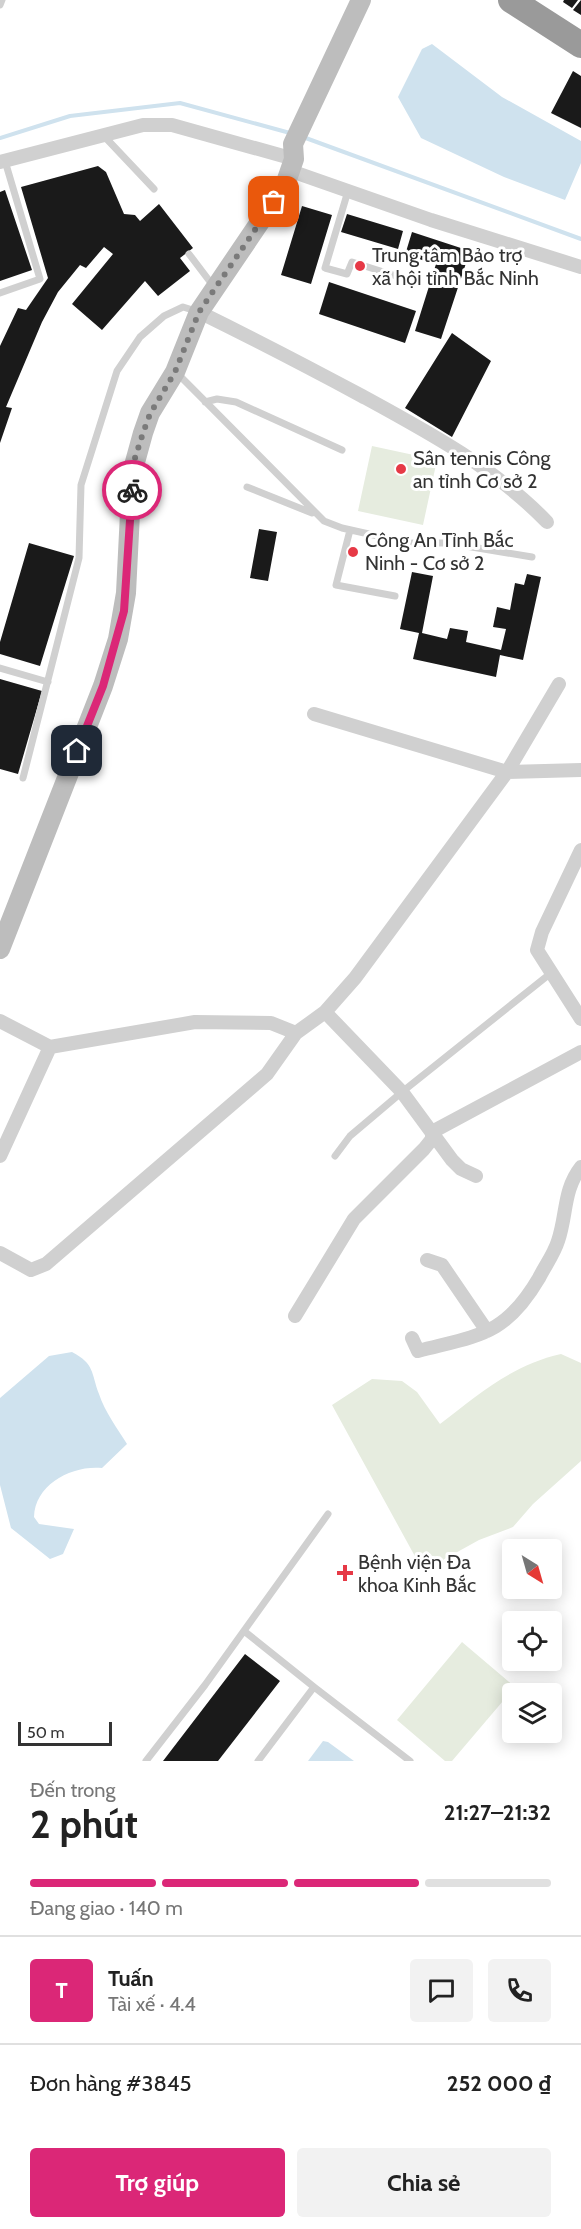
<!DOCTYPE html>
<html lang="vi">
<head>
<meta charset="utf-8">
<style>
	body { margin:0; font-family:Cabin,sans-serif; background:#f2f2f2; color:#222; height:100vh; display:flex; flex-direction:column; font-size:22px; white-space:nowrap }
	* { box-sizing:border-box; margin:0 }
	p { font-size:20px; color:#767676 }
	.icon { flex:none; width:33px; height:33px; fill:none; stroke:currentColor; stroke-width:2; stroke-linecap:round; stroke-linejoin:round }
	.map { position:relative; height:1761px; overflow:hidden }
	.details { display:flex; flex-direction:column; background:#fff; flex:1 }
	.details>* { flex:none }
	.needle { width:39px; rotate:143deg }
	.tools { position:absolute; left:502px; top:1539px; display:grid; gap:12px }
	.tools a { display:grid; place-items:center; width:60px; height:60px; border-radius:6px; background:#fff; box-shadow:0 3px 15px #0003; font-size:30px }
	.scale { position:absolute; left:18px; bottom:15px; width:94px; box-sizing:border-box; padding-left:6px; border:3px solid #333; border-top:0; font-size:16px; line-height:21px; white-space:nowrap; color:#333; -webkit-text-stroke:4px #fff; paint-order:stroke }
	.pin { position:absolute; display:grid; place-items:center; width:51px; height:51px; color:#fff; margin:-26px; border-radius:12px; box-shadow:0 3px 9px #0006 }
	.courier { position:absolute; display:grid; place-items:center; width:60px; height:60px; margin:-30px; border:4px solid #db2777; border-radius:50%; background:#fff; color:#222; box-shadow:0 2px 8px #0007 }
	.overview em { font-style:normal; font-weight:800 }
	.overview div { display:flex; flex-direction:column-reverse }
	.overview { display:flex; align-items:center; justify-content:space-between; height:102px; padding:0 30px }
	h1 { font-size:39px; font-weight:800; line-height:45px }
	.bar { display:grid; grid-template-columns:repeat(4,1fr); gap:9px 6px; align-content:center; height:72px; padding:0 30px }
	.bar i { height:8px; border-radius:4px; background:#e0e0e0 }
	.bar .current { background:#db2777 }
	.bar p { grid-column:span 4 }
	.line { display:flex; align-items:center; gap:15px; padding:0 30px; border-top:2px solid #e0e0e0 }
	.line div { flex:1 }
	.round { display:grid; place-items:center; flex:none; width:63px; height:63px; border-radius:6px; background:#f2f2f2 }
	.cta { display:flex; gap:12px; margin-top:auto; padding:12px 30px }
	.cta a { flex:1; height:69px; border-radius:6px; background:#db2777; color:#fff; font-size:24px; font-weight:800; line-height:69px; text-align:center }
	.cta a+a { background:#f2f2f2; color:#222 }
	.map>svg:first-child { display:block }
	.green { fill:#e6ecdf }
	.water { fill:#cfe2ee }
	.lines { fill:none; stroke-linecap:round; stroke-linejoin:round }
	.stream { stroke:#cfe2ee; stroke-width:4 }
	.building { fill:#1a1a1a }
	.lane { stroke:#d0d0d0; stroke-width:7 }
	.street { stroke:#d0d0d0; stroke-width:14 }
	.secondary { stroke:#bdbdbd; stroke-width:20 }
	.highway { stroke:#9a9a9a; stroke-width:26 }
	.done { stroke:#7a7a7a; stroke-width:6; stroke-dasharray:0 10.8 }
	.route { stroke:#db2777; stroke-width:8 }
	.poi-dot { fill:#e63946; stroke:#fff; stroke-width:2 }
	.labels { text-anchor:middle; stroke-width:6; stroke-linejoin:round; paint-order:stroke }
	.poi-label { font-size:20px; fill:#333; stroke:#fff; text-anchor:start }
</style>
</head>
<body>
<div class="map">
<svg width="581" height="1761" viewBox="0 0 581 1761">
	<rect width="100%" height="100%" fill="#fff"/>
	<path class="green" d="M 372,446 L 437,460 L 423,525 L 358,511 Z
		M 561,1354 L 581,1363 L 581,1461 L 533,1504 L 513,1527 L 479,1540 L 423,1571 L 332,1405 L 372,1379 L 402,1381 L 417,1392 L 440,1424 C 479,1394 512,1365 561,1354 Z
		M 462,1642 L 515,1687 L 452,1761 L 445,1761 L 397,1720 Z"/>
	<path class="water" d="M 432,44 L 502,97 L 581,141 L 581,163 L 565,200 L 504,177 L 421,138 L 398,97 L 422,49 Z
		M 72,1352 C 95,1364 91,1373 99,1394 C 105,1412 117,1428 127,1444 L 102,1468 C 72,1465 35,1484 34,1517 L 39,1524 L 74,1529 L 63,1554 L 50,1559 L 11,1528 L 0,1485 L 0,1398 L 49,1356 Z
		M 323,1741 L 328,1742 L 354,1761 L 308,1761 Z"/>
	<g class="lines">
		<path class="stream" d="M 303,137 L 581,239
			M 0,138 L 70,116 L 180,103 L 290,133"/>
	</g>
	<path class="building" d="M 564,0 L 578,0 L 572,8 L 563,2 Z
		M 581,0 L 581,15 L 573,10 Z
		M 573,71 L 581,76 L 581,128 L 551,113 Z
		M 98,166 L 106,172 L 124,214 L 135,215 L 140,221 L 159,204 L 193,248 L 180,258 L 190,271 L 158,296 L 145,281 L 102,330 L 72,304 L 113,254 L 104,247 L 86,268 L 80,265 L 58,292 L 42,322 L 6,407 L 12,408 L 0,443 L 0,346 L 18,308 L 26,310 L 48,278 L 21,187 Z
		M 5,190 L 32,270 L 0,281 L 0,192 Z
		M 302,206 L 332,215 L 311,284 L 281,275 Z
		M 347,214 L 403,231 L 398,249 L 341,232 Z
		M 412,232 L 470,251 L 441,339 L 415,331 L 436,264 L 405,255 Z
		M 329,282 L 416,311 L 405,343 L 319,314 Z
		M 452,333 L 491,361 L 452,437 L 405,408 Z
		M 259,529 L 277,532 L 268,581 L 250,578 Z
		M 29,543 L 74,556 L 40,666 L 0,654 L 0,642 Z
		M 412,572 L 433,576 L 422,633 L 447,639 L 450,628 L 468,631 L 466,642 L 501,650 L 506,629 L 493,627 L 497,607 L 510,610 L 515,583 L 524,585 L 527,574 L 541,577 L 523,660 L 500,655 L 496,677 L 413,659 L 419,633 L 400,629 Z
		M 0,679 L 42,691 L 18,774 L 0,769 Z
		M 245,1654 L 280,1681 L 218,1761 L 163,1761 Z"/>
	<g class="lines">
		<path class="lane" d="M 0,5 L 2,0
			M 103,135 L 154,189
			M 348,191 L 325,268 L 347,274 L 352,262 L 412,281 L 417,265
			M 189,254 L 214,287
			M 0,293 L 40,279 L 5,161
			M 177,373 L 324,521 L 342,528 L 409,543 L 448,543 L 532,557
			M 205,402 L 217,399 L 236,402 L 342,450
			M 247,487 L 312,513
			M 350,530 L 336,585 L 395,596
			M 0,668 L 48,682
			M 23,778 L 79,558 L 81,485 L 117,371 L 140,337 L 164,316 L 183,307 L 199,312
			M 335,1156 L 350,1136 L 402,1092 L 551,973
			M 244,1631 L 314,1687
			M 146,1761 L 205,1685 L 328,1514
			M 258,1761 L 314,1687 L 410,1761"/>
		<path class="street" d="M 0,162 L 143,125 L 172,125 L 294,159
			M 291,171 L 431,220 L 581,267
			M 199,312 C 254,339 308,367 362,396 C 428,432 495,468 547,522
			M 314,714 L 507,772 L 559,684
			M 581,850 L 542,932 L 537,950 L 581,1019
			M 325,1012 L 402,1092 L 452,1160 L 461,1169 L 476,1176
			M 0,1021 L 50,1047
			M 432,1132 L 581,1052
			M 0,1156 L 50,1047 L 195,1022 L 271,1023 L 296,1033 L 325,1012 L 355,978 L 507,772 L 581,770
			M 0,1253 L 31,1270 L 46,1264 L 267,1074 L 296,1033
			M 427,1260 L 442,1265 L 487,1331
			M 295,1316 L 354,1219 L 424,1149 L 432,1139 L 432,1132
			M 412,1338 L 418,1351 C 479,1335 505,1336 539,1278 C 545,1266 554,1254 558,1241 C 567,1215 563,1190 581,1167"/>
		<path class="secondary" d="M 0,949 L 103,686 L 118,639 L 126,593 L 132,473 L 143,433 L 150,413 L 175,372 L 199,312 L 285,185 L 294,159 L 293,144 L 361,0"/>
		<path class="highway" d="M 511,0 L 581,45"/>
	</g>
	<g class="lines">
		<path class="done" d="M 132,490 L 135,458 L 143,433 L 150,414 L 175,372 L 199,312 L 274,202"/>
		<path class="route" d="M 77,751 L 103,686 L 124,611 L 132,490"/>
	</g>
	<g class="poi-dot">
		<circle cx="360" cy="266" r="6"/>
		<circle cx="401" cy="469" r="6"/>
		<circle cx="353" cy="552" r="6"/>
		<path d="M342 1564h6v6h6v6h-6v6h-6v-6h-6v-6h6z"/>
	</g>
	<g class="labels">
		<g class="poi-label">
			<text x="372" y="262">Trung tâm Bảo trợ<tspan x="372" dy="23">xã hội tỉnh Bắc Ninh</tspan></text>
			<text x="413" y="465">Sân tennis Công<tspan x="413" dy="23">an tỉnh Cơ sở 2</tspan></text>
			<text x="365" y="547">Công An Tỉnh Bắc<tspan x="365" dy="23">Ninh - Cơ sở 2</tspan></text>
			<text x="358" y="1569">Bệnh viện Đa<tspan x="358" dy="23">khoa Kinh Bắc</tspan></text>
		</g>
	</g>
</svg>
<div class="tools">
<a><svg class="needle" viewBox="-14 -14 28 28"><path d="M0-13l5 13h-10z" fill="#e53935"/><path d="M0 13l5-13h-10z" fill="#767676"/></svg></a>
<a><svg class="icon" aria-label="locate" viewBox="0 0 24 24"><circle cx="12" cy="12" r="6"/><path d="M12 2v4M12 18v4M2 12h4M18 12h4"/></svg></a>
<a><svg class="icon" aria-label="layers" viewBox="0 0 24 24"><path d="M12 4l9 5-9 5-9-5zM3 14l9 5 9-5"/></svg></a>
</div>
<div class="scale">50 m</div>
<div class="pin" style="left:274px;top:202px;background:#ea580c"><svg class="icon" aria-label="bag" viewBox="0 0 24 24"><path d="M5 8h14l-1 12H6zM9 8a3 3 0 0 1 6 0"/></svg></div>
<div class="pin" style="left:77px;top:751px;background:#1f2937"><svg class="icon" aria-label="home" viewBox="0 0 24 24"><path d="M3 11l9-7 9 7M6 9v11h12V9"/></svg></div>
<div class="courier" style="left:132px;top:490px"><svg class="icon" aria-label="bike" viewBox="0 0 24 24"><circle cx="6" cy="16" r="4"/><circle cx="18" cy="16" r="4"/><path d="M6 16l4-8h5l3 8M10 8l3 8H6M13 5h3"/></svg></div>
</div>
<section class="details">
<div class="overview"><div><h1>2 phút</h1><p>Đến trong</p></div><em>21:27–21:32</em></div>
<div class="bar"><i class="current"></i><i class="current"></i><i class="current"></i><i></i><p>Đang giao · 140 m</p></div>
<div class="line" style="height:108px"><b class="round" style="background:#db2777;color:#fff">T</b><div><b>Tuấn</b><p>Tài xế · 4.4</p></div><a class="round"><svg class="icon" aria-label="chat" viewBox="0 0 24 24"><path d="M4 5h16v11H9l-5 4z"/></svg></a><a class="round"><svg class="icon" aria-label="phone" viewBox="0 0 24 24"><path d="M5 4h4l2 5-3 2q2 4 5 5l2-3 5 2v4C11 20 4 13 5 4z"/></svg></a></div>
<div class="line" style="height:78px"><div>Đơn hàng #3845</div><b>252 000 ₫</b></div>
<div class="cta"><a>Trợ giúp</a><a>Chia sẻ</a></div>
</section>
</body>
</html>
